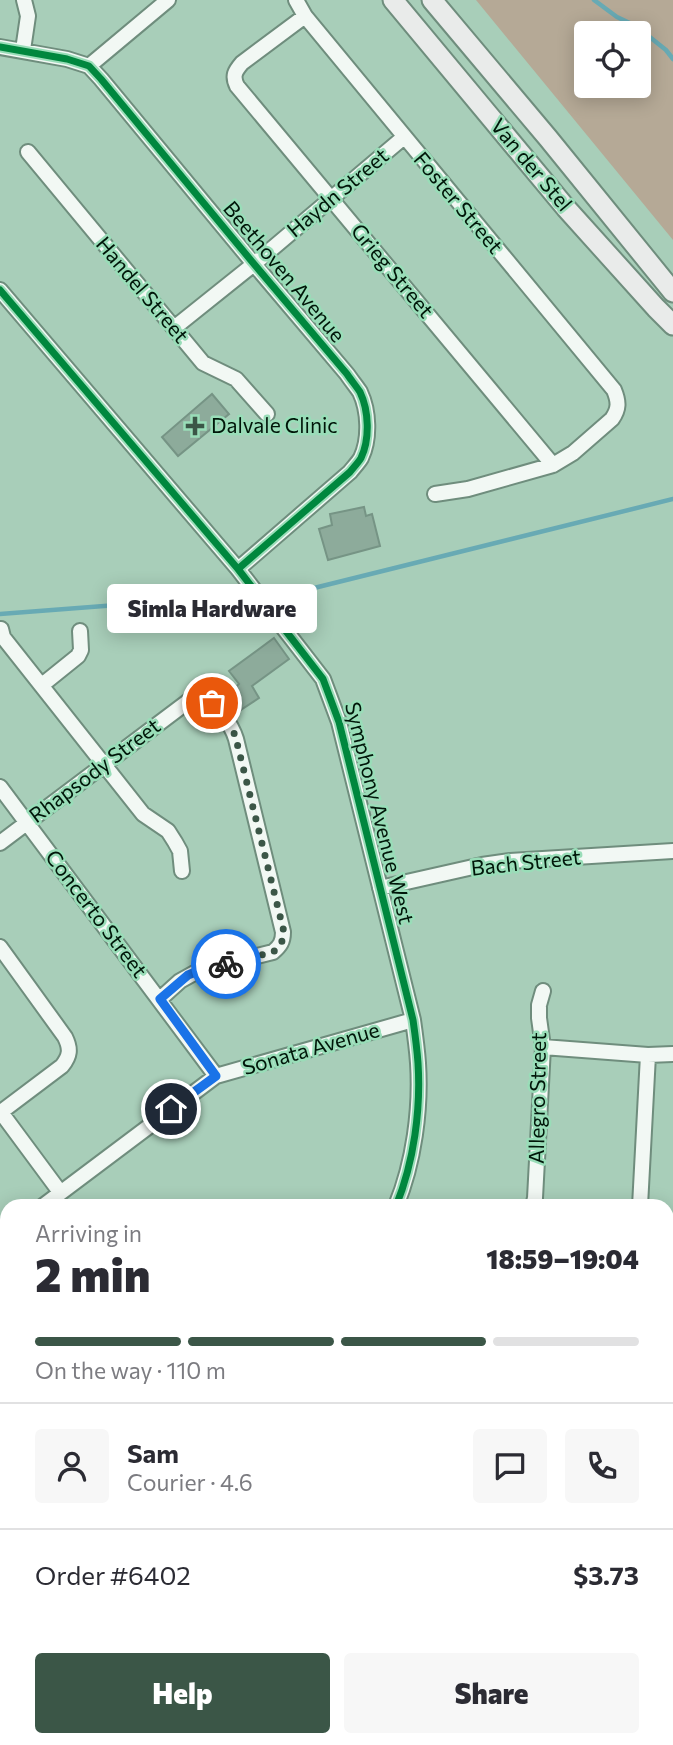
<!DOCTYPE html>
<html lang="en">
<head>
<meta charset="utf-8">
<style>
	body { margin:0; font-family:Commissioner,sans-serif; background:#f7f7f7; color:#2b2b33; height:100vh; display:flex; flex-direction:column; font-size:26px; white-space:nowrap }
	* { box-sizing:border-box; margin:0 }
	p { font-size:23px; color:#7c7c81 }
	.icon { flex:none; width:38px; height:38px; fill:none; stroke:currentColor; stroke-width:2; stroke-linecap:round; stroke-linejoin:round }
	.map { position:relative; flex:1; overflow:hidden }
	.details { position:absolute; left:0px; top:1199px; width:674px; height:548px; display:flex; flex-direction:column; background:#fff; border-radius:21px 21px 0 0; box-shadow:0 4px 18px #0003 }
	.details>* { flex:none }
	.controls { position:absolute; left:574px; top:21px; display:grid; gap:14px }
	.controls a { display:grid; place-items:center; width:77px; height:77px; border-radius:7px; background:#fff; box-shadow:0 4px 18px #0003; font-size:35px }
	.pin { position:absolute; display:grid; place-items:center; width:60px; height:60px; color:#fff; margin:-30px; border:4px solid #fff; border-radius:50%; box-shadow:0 2px 7px #0007 }
	.courier { position:absolute; display:grid; place-items:center; width:70px; height:70px; margin:-35px; border:5px solid #1a73e8; border-radius:50%; background:#fff; color:#222; box-shadow:0 2px 9px #0007 }
	.bubble { position:absolute; height:49px; border-radius:7px; background:#fff; box-shadow:0 4px 18px #0003; font-size:23px; font-weight:800; line-height:49px; text-align:center }
	.overview em { font-style:normal; font-weight:800 }
	.overview div { display:flex; flex-direction:column-reverse }
	.overview { display:flex; align-items:center; justify-content:space-between; height:119px; padding:0 35px }
	h1 { font-size:46px; font-weight:800; line-height:52px }
	.bar { display:grid; grid-template-columns:repeat(4,1fr); gap:10px 7px; align-content:center; height:84px; padding:0 35px }
	.bar i { height:9px; border-radius:5px; background:#e1e1e2 }
	.bar .active { background:#3b5647 }
	.bar p { grid-column:span 4 }
	.line { display:flex; align-items:center; gap:18px; padding:0 35px; border-top:2px solid #e1e1e2 }
	.line div { flex:1 }
	.round { display:grid; place-items:center; flex:none; width:74px; height:74px; border-radius:7px; background:#f7f7f7 }
	.button { display:flex; gap:14px; margin-top:auto; padding:14px 35px }
	.button a { flex:1; height:80px; border-radius:7px; background:#3b5647; color:#fff; font-size:28px; font-weight:800; line-height:80px; text-align:center }
	.button a+a { background:#f7f7f7; color:#2b2b33 }
	.map>svg:first-child { display:block }
	.green { fill:#b5a996; fill-rule:evenodd }
	.lines { fill:none; stroke-linecap:round; stroke-linejoin:round }
	.stream { stroke:#68aab4; stroke-width:4.5 }
	.building { fill:#8dab9b; stroke:#769485; stroke-width:2 }
	.street-casing { stroke:#6f8d7d; stroke-width:18 }
	.secondary-casing { stroke:#6f8d7d; stroke-width:23 }
	.street { stroke:#f2f8f4; stroke-width:14 }
	.secondary { stroke:#e9ebea; stroke-width:19 }
	.cycleway-casing { stroke:#99ddb8; stroke-width:11 }
	.cycleway { stroke:#00873e; stroke-width:7 }
	.done { stroke:#3b5647; stroke-width:7; stroke-dasharray:0 12.6 }
	.route { stroke:#1a73e8; stroke-width:9 }
	.poi-dot { fill:#3b5647; stroke:#99ddb8; stroke-width:2.5 }
	.labels { text-anchor:middle; stroke-width:5; stroke-linejoin:round; paint-order:stroke }
	.street-label { font-size:21px; fill:#001609; stroke:#99ddb8 }
	.poi-label { font-size:21px; fill:#001609; stroke:#99ddb8; text-anchor:start }
</style>
</head>
<body>
<div class="map">
<svg width="673" height="1745" viewBox="0 0 673 1745">
	<rect width="100%" height="100%" fill="#a8ceb9"/>
	<path class="green" d="M 476,0 L 673,0 L 673,240 ZM 586,33 L 639,33 L 639,86 L 586,86 Z
		M 0,1378 L 7,1378 L 7,1450 L 0,1450 Z
		M 0,1452 L 7,1452 L 7,1524 L 0,1524 Z"/>
	<g class="lines">
		<path class="stream" d="M 594,0 L 617,17 L 636,26 L 666,50 L 673,59
			M 280,591 L 302,591 L 673,499
			M 0,614 L 221,597"/>
	</g>
	<path class="building" d="M 212,394 L 229,414 L 178,456 L 162,437 Z
		M 364,507 L 366,516 L 372,514 L 380,546 L 328,560 L 319,529 L 332,525 L 330,514 Z
		M 274,638 L 289,659 L 252,686 L 259,698 L 239,711 L 228,694 L 239,684 L 229,671 Z"/>
	<g class="lines">
		<defs>
			<path id="street" d="M 296,0 L 305,16 L 614,390 C 619,402 619,409 612,419 L 573,453 L 553,465 L 468,489 L 435,494
				M 305,16 L 242,63 C 235,71 232,76 237,86 L 553,465
				M 0,47 L 67,59 L 89,66 L 101,79 L 254,264 L 347,374 C 351,380 356,386 360,392 C 369,411 370,439 361,458 C 358,463 353,468 350,472 L 238,569
				M 23,50 L 28,16 L 24,0
				M 89,66 L 168,0
				M 28,152 L 203,363 L 236,379 L 267,414
				M 0,290 L 238,569 L 323,679 L 339,722 L 413,1020 C 415,1034 417,1048 418,1063 C 421,1109 414,1162 396,1206
				M 174,328 L 254,264 L 404,137
				M 1,629 L 3,637 L 143,814 L 168,831 L 175,842 L 180,851 L 182,871
				M 42,685 L 78,656 L 81,650 L 80,631
				M 0,787 L 216,1076
				M 0,843 L 190,700 C 195,699 197,698 202,698 C 216,700 232,726 236,739 L 283,932 C 283,942 280,946 273,952 L 198,971 L 180,981 L 160,999
				M 380,888 L 482,865 L 510,861 L 673,851
				M 0,947 L 65,1037 C 71,1049 70,1056 62,1066 L 1,1112
				M 543,1047 L 648,1055 L 673,1054
				M 0,1111 L 60,1192
				M 43,1206 L 216,1076 L 413,1020
				M 533,1206 L 535,1198 L 543,1047 L 539,1018 L 539,1005 L 543,991
				M 640,1206 L 648,1055
				M 0,1242 L 7,1236
				M 667,1424 L 673,1424
				M 0,1643 L 7,1646
				M 237,1740 L 254,1745
				M 412,1740 L 415,1745
				M 59,1745 L 61,1740
				M 176,1745 L 177,1740
				M 345,1745 L 352,1740
				M 636,1745 L 636,1740"/>
			<path id="secondary" d="M 393,0 L 566,208 L 656,308 L 673,325
				M 432,0 L 548,138 L 673,292"/>
		</defs>
		<use href="#street" class="street-casing"/>
		<use href="#secondary" class="secondary-casing"/>
		<use href="#street" class="street"/>
		<use href="#secondary" class="secondary"/>
		<defs>
			<path id="cycleway" d="M 0,47 L 67,59 L 89,66 L 101,79 L 254,264 L 347,374 C 351,380 356,386 360,392 C 369,411 370,439 361,458 C 358,463 353,468 350,472 L 238,569
				M 0,290 L 238,569 L 323,679 L 339,722 L 413,1020 C 415,1034 417,1048 418,1063 C 421,1109 414,1162 396,1206"/>
		</defs>
		<use href="#cycleway" class="cycleway-casing"/>
		<use href="#cycleway" class="cycleway"/>
	</g>
	<g class="lines">
		<path class="done" d="M 212,703 L 233,730 L 236,739 L 284,932 C 283,942 280,946 273,952 L 226,964"/>
		<path class="route" d="M 171,1109 L 216,1076 L 160,999 L 188,975 L 198,971 L 226,964"/>
	</g>
	<path class="poi-dot" d="M191.5 415.5h7v7h7v7h-7v7h-7v-7h-7v-7h7z"/>
	<g class="labels">
		<g class="street-label">
			<text transform="translate(531 165) rotate(50)" y="7">Van der Stel</text>
			<text transform="translate(338 193) rotate(-40)" y="7">Haydn Street</text>
			<text transform="translate(458 203) rotate(50)" y="7">Foster Street</text>
			<text transform="translate(392 271) rotate(50)" y="7">Grieg Street</text>
			<text transform="translate(284 272) rotate(50)" y="7">Beethoven Avenue</text>
			<text transform="translate(142 290) rotate(50)" y="7">Handel Street</text>
			<text transform="translate(95 771) rotate(-37)" y="7">Rhapsody Street</text>
			<text transform="translate(379 813) rotate(76)" y="7">Symphony Avenue West</text>
			<text transform="translate(526 863) rotate(-6)" y="7">Bach Street</text>
			<text transform="translate(96 914) rotate(53)" y="7">Concerto Street</text>
			<text transform="translate(311 1049) rotate(-16)" y="7">Sonata Avenue</text>
			<text transform="translate(538 1098) rotate(-89)" y="7">Allegro Street</text>
		</g>
		<g class="poi-label">
			<text x="211" y="433">Dalvale Clinic</text>
		</g>
	</g>
</svg>
<div class="controls">
<a><svg class="icon" aria-label="locate" viewBox="0 0 24 24"><circle cx="12" cy="12" r="6"/><path d="M12 2v4M12 18v4M2 12h4M18 12h4"/></svg></a>
</div>
<div class="pin" style="left:212px;top:703px;background:#ea580c"><svg class="icon" aria-label="bag" viewBox="0 0 24 24"><path d="M5 8h14l-1 12H6zM9 8a3 3 0 0 1 6 0"/></svg></div>
<div class="pin" style="left:171px;top:1109px;background:#1f2937"><svg class="icon" aria-label="home" viewBox="0 0 24 24"><path d="M3 11l9-7 9 7M6 9v11h12V9"/></svg></div>
<div class="courier" style="left:226px;top:964px"><svg class="icon" aria-label="bike" viewBox="0 0 24 24"><circle cx="6" cy="16" r="4"/><circle cx="18" cy="16" r="4"/><path d="M6 16l4-8h5l3 8M10 8l3 8H6M13 5h3"/></svg></div>
<div class="bubble" style="left:107px;top:584px;width:210px">Simla Hardware</div>
<section class="details">
<div class="overview"><div><h1>2 min</h1><p>Arriving in</p></div><em>18:59–19:04</em></div>
<div class="bar"><i class="active"></i><i class="active"></i><i class="active"></i><i></i><p>On the way · 110 m</p></div>
<div class="line" style="height:126px"><a class="round"><svg class="icon" aria-label="person" viewBox="0 0 24 24"><circle cx="12" cy="8" r="4"/><path d="M4 21q1-7 8-7t8 7"/></svg></a><div><b>Sam</b><p>Courier · 4.6</p></div><a class="round"><svg class="icon" aria-label="chat" viewBox="0 0 24 24"><path d="M4 5h16v11H9l-5 4z"/></svg></a><a class="round"><svg class="icon" aria-label="phone" viewBox="0 0 24 24"><path d="M5 4h4l2 5-3 2q2 4 5 5l2-3 5 2v4C11 20 4 13 5 4z"/></svg></a></div>
<div class="line" style="height:91px"><div>Order #6402</div><b>$3.73</b></div>
<div class="button"><a>Help</a><a>Share</a></div>
</section>
</div>
</body>
</html>
